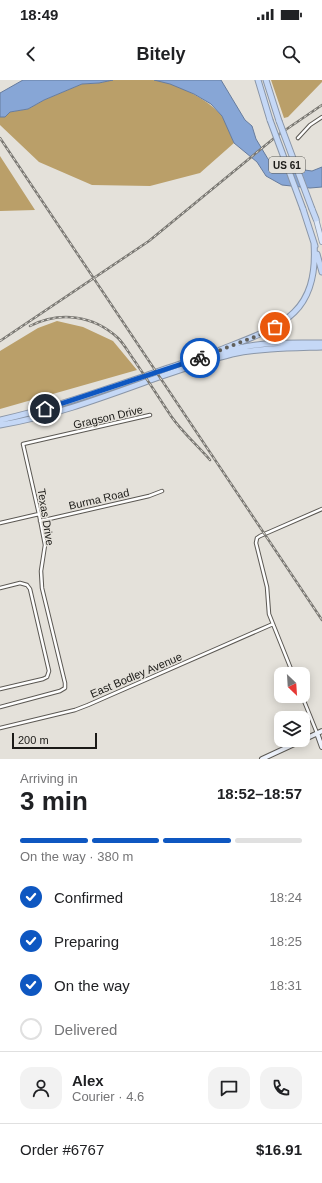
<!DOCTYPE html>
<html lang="en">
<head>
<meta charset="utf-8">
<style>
	body { margin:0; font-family:Helvetica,sans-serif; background:#f2f2f2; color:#202124; height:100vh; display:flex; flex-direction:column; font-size:15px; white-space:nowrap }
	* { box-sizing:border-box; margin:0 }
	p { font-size:13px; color:#757577 }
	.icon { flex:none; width:22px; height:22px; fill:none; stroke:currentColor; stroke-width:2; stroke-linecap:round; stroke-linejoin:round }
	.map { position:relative; height:679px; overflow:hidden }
	.details { display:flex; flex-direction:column; background:#fff; flex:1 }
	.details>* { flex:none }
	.needle { width:26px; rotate:155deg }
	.tools { position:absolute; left:274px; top:587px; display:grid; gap:8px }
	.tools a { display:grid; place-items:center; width:36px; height:36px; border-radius:8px; background:#fff; box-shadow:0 2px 10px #0003; font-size:20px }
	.scale { position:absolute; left:12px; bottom:10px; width:85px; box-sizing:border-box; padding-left:4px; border:2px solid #1b1a17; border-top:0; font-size:11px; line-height:14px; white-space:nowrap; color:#1b1a17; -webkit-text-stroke:3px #e4e1da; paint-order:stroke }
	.pin { position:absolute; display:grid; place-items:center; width:34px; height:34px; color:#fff; margin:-17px; border:2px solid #fff; border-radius:50%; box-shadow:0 1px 4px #0007 }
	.courier { position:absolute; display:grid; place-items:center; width:40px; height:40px; margin:-20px; border:3px solid #0e57c1; border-radius:50%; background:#fff; color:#222; box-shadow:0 1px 5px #0007 }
	.overview em { font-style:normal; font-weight:700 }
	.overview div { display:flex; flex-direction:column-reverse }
	.overview { display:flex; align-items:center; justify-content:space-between; height:68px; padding:0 20px }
	h1 { font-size:26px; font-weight:700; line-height:30px }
	.bar { display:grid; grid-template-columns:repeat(4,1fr); gap:6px 4px; align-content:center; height:48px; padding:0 20px }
	.bar i { height:5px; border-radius:3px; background:#e0e0e0 }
	.bar .current { background:#0e57c1 }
	.bar p { grid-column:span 4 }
	.line { display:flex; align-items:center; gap:10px; padding:0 20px; border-top:1px solid #e0e0e0 }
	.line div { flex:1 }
	.round { display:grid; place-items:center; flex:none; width:42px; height:42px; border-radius:12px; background:#f2f2f2 }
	ol { padding:0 20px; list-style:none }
	li { display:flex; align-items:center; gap:12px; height:44px }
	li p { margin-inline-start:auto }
	li .icon { padding:4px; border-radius:50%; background:#0e57c1; color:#fff; stroke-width:4 }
	li:last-child { color:#757577 }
	li i { width:22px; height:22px; border:2px solid #e0e0e0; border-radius:50% }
	.status { display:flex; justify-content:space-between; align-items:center; height:28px; padding:0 20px; background:#fff; direction:ltr }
	.status svg { height:11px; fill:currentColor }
	header { display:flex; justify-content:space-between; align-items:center; height:52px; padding:0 20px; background:#fff; font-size:18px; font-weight:700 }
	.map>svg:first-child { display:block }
	.forest { fill:#ba9f69 }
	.water { fill:#87a6d6; stroke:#677c9d }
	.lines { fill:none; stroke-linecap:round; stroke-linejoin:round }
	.street-casing { stroke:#5b5853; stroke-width:4.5 }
	.secondary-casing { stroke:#5b5853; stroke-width:6 }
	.primary-casing { stroke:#8a96a8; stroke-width:6 }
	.highway-casing { stroke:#8a96a8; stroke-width:7 }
	.street { stroke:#fff; stroke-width:2.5 }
	.secondary { stroke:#eef3fc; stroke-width:4 }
	.primary { stroke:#dce8fa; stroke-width:4.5 }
	.highway { stroke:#c5d8f6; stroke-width:5 }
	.rail-casing { stroke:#7a7873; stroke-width:2.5 }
	.rail { stroke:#e4e1da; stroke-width:1; stroke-dasharray:3; stroke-linecap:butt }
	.highway-bridge-casing { stroke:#8a96a8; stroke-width:7; stroke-linecap:butt }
	.highway-bridge { stroke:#c5d8f6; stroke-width:5 }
	.done { stroke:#61605b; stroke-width:4; stroke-dasharray:0 7.2 }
	.route { stroke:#0e57c1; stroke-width:5 }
	.labels { text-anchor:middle; stroke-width:3; stroke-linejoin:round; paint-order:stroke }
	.shield { fill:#e4e1da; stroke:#575652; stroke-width:1 }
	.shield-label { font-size:10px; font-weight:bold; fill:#1b1a17 }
	.street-label { font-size:11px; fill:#1b1a17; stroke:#e4e1da }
</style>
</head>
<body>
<div class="status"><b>18:49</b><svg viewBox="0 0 49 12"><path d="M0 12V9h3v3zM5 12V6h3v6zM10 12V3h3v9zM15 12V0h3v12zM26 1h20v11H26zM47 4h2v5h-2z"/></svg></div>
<header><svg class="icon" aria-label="back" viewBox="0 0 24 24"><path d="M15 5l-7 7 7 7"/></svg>Bitely<svg class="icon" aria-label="search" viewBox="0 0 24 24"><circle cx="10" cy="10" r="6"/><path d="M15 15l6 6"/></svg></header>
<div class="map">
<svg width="322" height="679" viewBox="0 0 322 679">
	<rect width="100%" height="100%" fill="#e4e1da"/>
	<path class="forest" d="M 113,0 C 126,0 140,0 153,0 C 174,2 208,19 221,35 C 227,43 230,54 234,63 L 200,93 L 150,106 L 92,105 L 39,82 L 0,45 L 0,37 L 5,37 L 10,32 L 28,29 L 44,20 L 82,4 L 99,3 Z
		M 271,0 L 322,0 L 322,2 L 288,37 L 284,38 Z
		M 0,76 L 35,130 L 0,131 Z
		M 57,241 L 83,247 L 113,261 L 137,290 L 0,329 L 0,271 L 38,248 Z"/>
	<path class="water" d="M 23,0 L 113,0 L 99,3 L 82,4 L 44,20 L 28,29 L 10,32 L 5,37 L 0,37 L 0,13 Z
		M 154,0 L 221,0 L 245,40 L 252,46 L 256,59 L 268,79 L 282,87 L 312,91 L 322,87 L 322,107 L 310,108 L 282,105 L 266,96 L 257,82 L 234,63 L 222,36 L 211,24 L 194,14 L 170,4 Z"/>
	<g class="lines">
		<defs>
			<path id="street" d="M 298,58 L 310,45 L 322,37
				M 40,441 L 149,416 L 162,411
				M 0,443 L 39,434
				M 0,508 L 20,503 L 27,505 L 30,509 L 49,591 L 47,597 L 43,599 L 0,609
				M 293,594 L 269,534 L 267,507 L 256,463 L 257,458 L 260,456 L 322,429
				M 302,616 L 317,653
				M 0,627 L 60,611 L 65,608 L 65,603 L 42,508 L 41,491 L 45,465 L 39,434 L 23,364 L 150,335
				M 0,648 L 75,630 L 88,625 L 273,544"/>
			<path id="secondary" d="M 317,653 L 322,667
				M 303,660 L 322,651
				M 262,679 L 303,660"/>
			<path id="primary" d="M 316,139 L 322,162"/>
			<path id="highway" d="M 258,0 L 270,40
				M 266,0 L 279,41
				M 303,129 L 315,166
				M 312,129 L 316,139
				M 317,174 L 322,192
				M 220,270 C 278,247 319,237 314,163
				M 0,340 C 50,329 97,312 145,296 C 177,285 210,273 244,267 C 269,262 296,263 322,263
				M 0,345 C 55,336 109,315 162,296 C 185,288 208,280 232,274 C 262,268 291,268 322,267"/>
		</defs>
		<use href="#street" class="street-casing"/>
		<use href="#secondary" class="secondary-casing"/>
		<use href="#primary" class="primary-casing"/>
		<use href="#highway" class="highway-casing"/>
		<use href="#street" class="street"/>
		<use href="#secondary" class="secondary"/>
		<use href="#primary" class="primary"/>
		<use href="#highway" class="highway"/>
		<defs>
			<path id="rail" d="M 0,58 L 322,540
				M 30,246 C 60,231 93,235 118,258 C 124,264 129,273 134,280 C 147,299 159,318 171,336 C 182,352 197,365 210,380
				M 0,261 L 149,161 L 278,55 L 322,25"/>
		</defs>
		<use href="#rail" class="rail-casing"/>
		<use href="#rail" class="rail"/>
		<defs>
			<path id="highway-bridge" d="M 270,40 L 303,129
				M 279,41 L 312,129"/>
		</defs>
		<use href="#highway-bridge" class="highway-bridge-casing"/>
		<use href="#highway-bridge" class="highway-bridge"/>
	</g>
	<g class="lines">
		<path class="done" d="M 200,278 L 267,252 L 275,247"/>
		<path class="route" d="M 45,329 L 200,278"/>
	</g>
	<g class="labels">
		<rect class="shield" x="269" y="77" width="36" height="16" rx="3"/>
		<g class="shield-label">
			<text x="287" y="89">US 61</text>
		</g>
		<g class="street-label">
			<text transform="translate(108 337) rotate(-13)" y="4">Gragson Drive</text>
			<text transform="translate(99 419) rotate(-13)" y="4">Burma Road</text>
			<text transform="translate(46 437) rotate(81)" y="4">Texas Drive</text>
			<text transform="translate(136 595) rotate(-23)" y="4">East Bodley Avenue</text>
		</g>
	</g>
</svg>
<div class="tools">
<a><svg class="needle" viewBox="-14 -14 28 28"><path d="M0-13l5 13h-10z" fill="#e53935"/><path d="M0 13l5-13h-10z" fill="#757577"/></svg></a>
<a><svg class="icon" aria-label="layers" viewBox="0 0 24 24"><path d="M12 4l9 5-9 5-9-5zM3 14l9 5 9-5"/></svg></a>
</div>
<div class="scale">200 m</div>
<div class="pin" style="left:275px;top:247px;background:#ea580c"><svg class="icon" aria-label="bag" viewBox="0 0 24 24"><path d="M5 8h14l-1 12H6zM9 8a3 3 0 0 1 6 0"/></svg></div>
<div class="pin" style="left:45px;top:329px;background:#1f2937"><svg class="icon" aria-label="home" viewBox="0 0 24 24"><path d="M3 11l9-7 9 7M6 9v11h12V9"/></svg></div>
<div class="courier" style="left:200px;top:278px"><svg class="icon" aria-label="bike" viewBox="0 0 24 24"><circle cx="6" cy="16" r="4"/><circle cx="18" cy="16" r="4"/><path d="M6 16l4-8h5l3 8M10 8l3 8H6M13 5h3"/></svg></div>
</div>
<section class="details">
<div class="overview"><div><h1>3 min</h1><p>Arriving in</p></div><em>18:52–18:57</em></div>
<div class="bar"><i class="current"></i><i class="current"></i><i class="current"></i><i></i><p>On the way · 380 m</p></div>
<ol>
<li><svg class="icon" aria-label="check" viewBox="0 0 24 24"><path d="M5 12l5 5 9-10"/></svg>Confirmed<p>18:24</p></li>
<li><svg class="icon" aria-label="check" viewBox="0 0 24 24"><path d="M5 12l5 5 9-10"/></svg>Preparing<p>18:25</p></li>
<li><svg class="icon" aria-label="check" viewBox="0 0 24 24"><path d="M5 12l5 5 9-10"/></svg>On the way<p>18:31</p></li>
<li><i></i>Delivered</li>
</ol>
<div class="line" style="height:72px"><a class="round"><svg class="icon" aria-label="person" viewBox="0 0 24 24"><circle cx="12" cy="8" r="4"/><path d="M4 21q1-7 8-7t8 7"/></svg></a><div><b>Alex</b><p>Courier · 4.6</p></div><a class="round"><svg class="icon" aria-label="chat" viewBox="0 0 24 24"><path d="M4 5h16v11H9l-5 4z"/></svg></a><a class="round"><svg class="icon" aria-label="phone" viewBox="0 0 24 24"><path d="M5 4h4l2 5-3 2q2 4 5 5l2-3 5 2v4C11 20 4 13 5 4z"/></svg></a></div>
<div class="line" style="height:52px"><div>Order #6767</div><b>$16.91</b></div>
</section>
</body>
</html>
